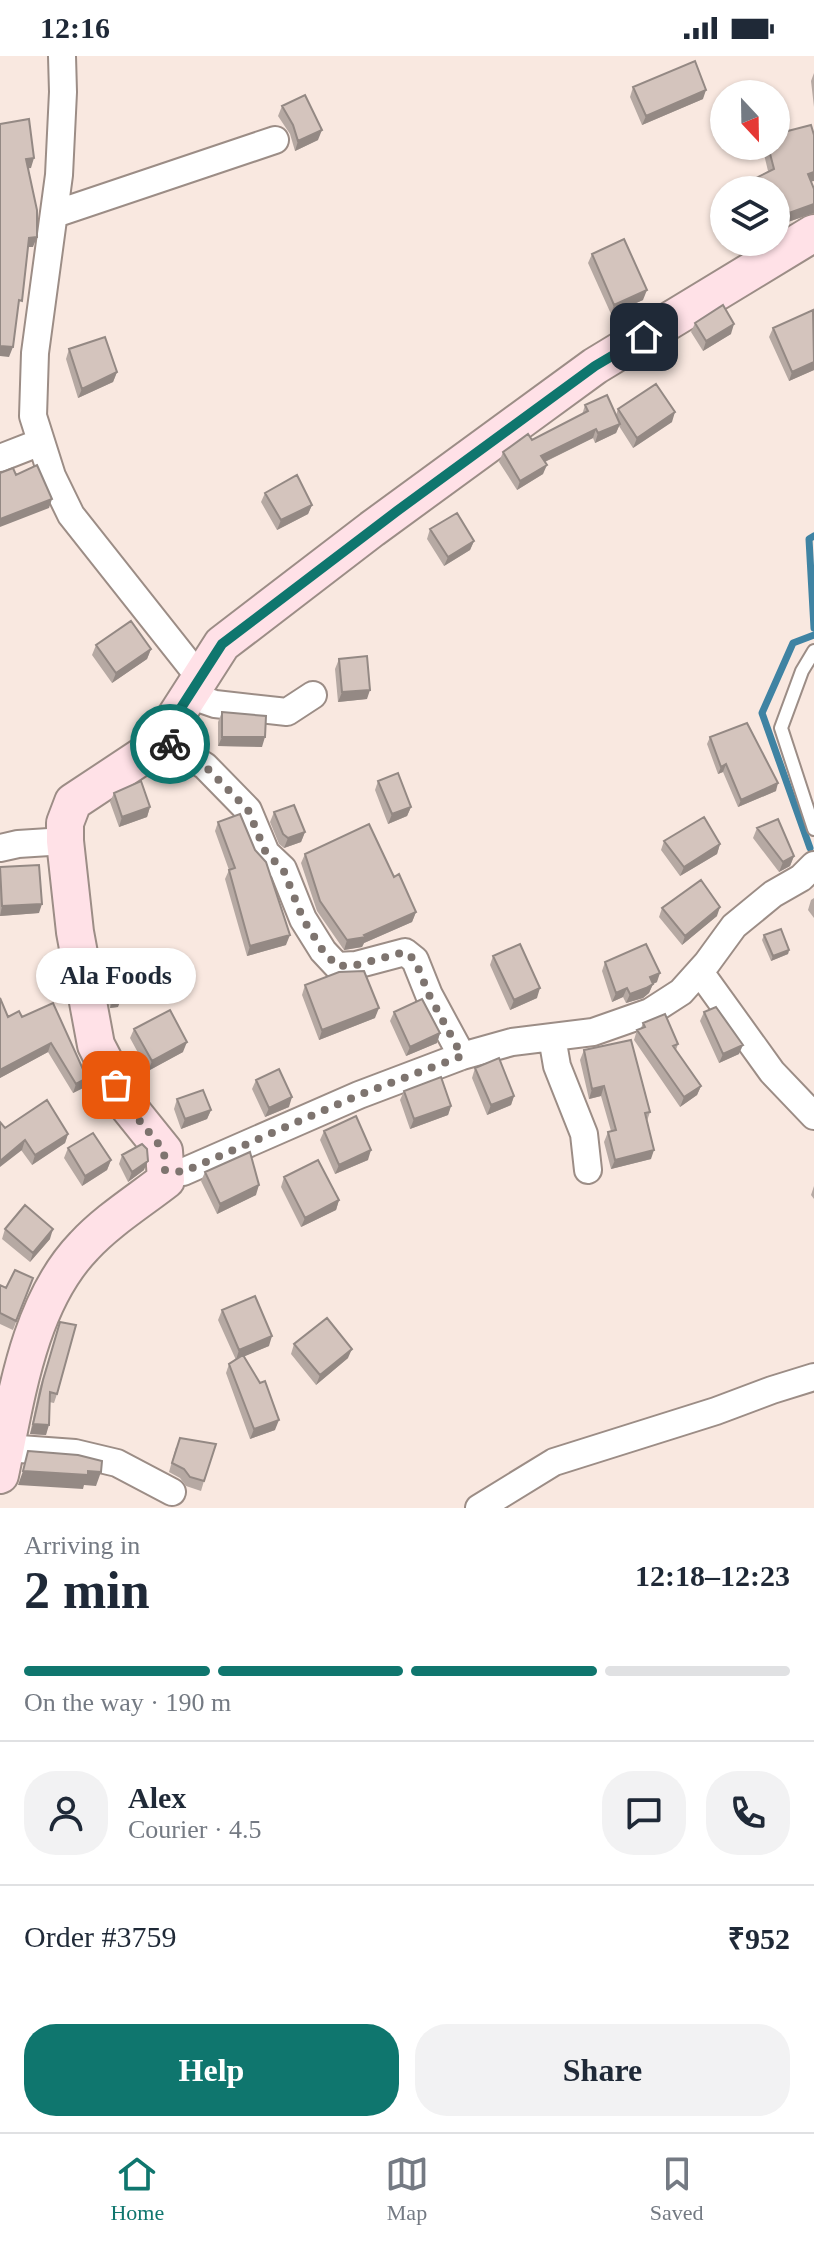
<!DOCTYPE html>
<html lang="en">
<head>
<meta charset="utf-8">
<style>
	body { margin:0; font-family:"Times New Roman",serif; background:#f2f2f3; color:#1f2937; height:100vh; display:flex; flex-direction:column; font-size:30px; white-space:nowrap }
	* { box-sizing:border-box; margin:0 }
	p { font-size:26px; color:#747a83 }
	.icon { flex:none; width:44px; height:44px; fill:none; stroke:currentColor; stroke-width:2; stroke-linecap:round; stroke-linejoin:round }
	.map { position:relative; height:1452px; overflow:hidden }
	.sheet { display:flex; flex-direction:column; background:#fff; flex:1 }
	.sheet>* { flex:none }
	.needle { width:52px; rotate:158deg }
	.tools { position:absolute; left:710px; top:24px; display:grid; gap:16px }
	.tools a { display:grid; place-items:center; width:80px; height:80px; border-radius:50%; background:#fff; box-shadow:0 2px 6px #0004; font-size:40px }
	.pin { position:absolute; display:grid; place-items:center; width:68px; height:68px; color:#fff; margin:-34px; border-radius:16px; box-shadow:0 4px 12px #0006 }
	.courier { position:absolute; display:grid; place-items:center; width:80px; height:80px; margin:-40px; border:6px solid #0f766e; border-radius:50%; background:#fff; color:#222; box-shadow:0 2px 10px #0007 }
	.bubble { position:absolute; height:56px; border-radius:28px; background:#fff; box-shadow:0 2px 6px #0004; font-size:26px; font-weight:800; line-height:56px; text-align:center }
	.head em { font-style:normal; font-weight:800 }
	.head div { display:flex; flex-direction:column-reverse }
	.head { display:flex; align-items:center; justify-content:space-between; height:136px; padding:0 24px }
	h1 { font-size:52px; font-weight:800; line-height:60px }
	.bar { display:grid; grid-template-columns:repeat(4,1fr); gap:12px 8px; align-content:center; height:96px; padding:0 24px }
	.bar i { height:10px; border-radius:6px; background:#e0e1e3 }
	.bar .active { background:#0f766e }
	.bar p { grid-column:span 4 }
	.line { display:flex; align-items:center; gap:20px; padding:0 24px; border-top:2px solid #e0e1e3 }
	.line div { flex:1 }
	.round { display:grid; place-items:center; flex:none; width:84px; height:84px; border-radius:32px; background:#f2f2f3 }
	.action { display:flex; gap:16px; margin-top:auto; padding:16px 24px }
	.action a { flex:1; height:92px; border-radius:32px; background:#0f766e; color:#fff; font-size:32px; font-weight:800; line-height:92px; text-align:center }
	.action a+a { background:#f2f2f3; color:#1f2937 }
	.status { display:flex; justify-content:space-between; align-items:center; height:56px; padding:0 40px; background:#fff; direction:ltr }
	.status svg { height:22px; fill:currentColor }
	.tab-bar { display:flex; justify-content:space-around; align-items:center; height:112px; border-top:2px solid #e0e1e3; background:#fff; font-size:22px; color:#747a83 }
	.tab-bar a { display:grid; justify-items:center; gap:4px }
	.tab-bar .active { color:#0f766e }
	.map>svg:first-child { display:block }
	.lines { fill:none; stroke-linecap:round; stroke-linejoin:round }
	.stream { stroke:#3f83a3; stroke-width:7 }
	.lane-casing { stroke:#9c8d86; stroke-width:16 }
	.street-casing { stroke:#9c8d86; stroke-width:30 }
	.secondary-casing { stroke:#9c8d86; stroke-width:40 }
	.lane { stroke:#fff; stroke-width:12 }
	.street { stroke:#fff; stroke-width:26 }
	.secondary { stroke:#ffe1e7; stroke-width:36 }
	.wall { fill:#b6a9a3 }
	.shaded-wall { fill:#948984 }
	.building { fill:#d4c4bd; stroke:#948984; stroke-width:2 }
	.done { stroke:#7e746f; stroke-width:8; stroke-dasharray:0 14.4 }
	.route { stroke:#0f766e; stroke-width:10 }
</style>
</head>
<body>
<div class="status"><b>12:16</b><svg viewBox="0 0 49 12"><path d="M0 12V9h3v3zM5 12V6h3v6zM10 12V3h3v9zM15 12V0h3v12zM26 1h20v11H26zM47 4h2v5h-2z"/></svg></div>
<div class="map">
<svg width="814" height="1452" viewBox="0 0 814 1452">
	<rect width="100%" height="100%" fill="#f9e8e0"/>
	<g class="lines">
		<path class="stream" d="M 814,480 L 809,483 L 814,572
			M 810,792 L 762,657 L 793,587 L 814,579"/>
		<defs>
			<path id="lane" d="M 814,595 L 802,615 L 781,672 L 814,773"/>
			<path id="street" d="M 62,0 L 63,36 L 59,119 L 35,297 L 33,360 L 52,420 L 71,459 L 200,622
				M 55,158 L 275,84
				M 0,402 L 41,386
				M 189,639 L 215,648 L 287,656 L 313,639
				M 161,683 L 205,710 L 248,754 L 266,797 L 283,813 L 303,863 L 323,895 L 337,910 L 356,909 L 405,896 L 415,904 L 429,939 L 462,1000
				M 0,792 L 18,788 L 65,785
				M 700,916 L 772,1016 L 814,1060
				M 552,981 L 557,1010 L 584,1078 L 588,1114
				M 165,1114 L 183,1116 L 359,1039 L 462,1000 L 512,986 L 593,976 L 650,956 L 681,936 L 707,907 L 734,870 L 773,838 L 801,822 L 814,809
				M 6,1392 L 75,1397 L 117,1407 L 172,1436
				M 479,1452 L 554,1406 L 716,1355 L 772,1334 L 814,1321"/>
			<path id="secondary" d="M 0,1419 C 16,1344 28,1248 84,1190 C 107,1165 139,1145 166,1124 L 164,1095 L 127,1049 L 96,989 L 75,876 L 65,785 L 65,767 L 73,746 L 156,691 L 222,588 L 372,473 L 595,310 L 814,177"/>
		</defs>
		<use href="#lane" class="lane-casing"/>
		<use href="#street" class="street-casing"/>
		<use href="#secondary" class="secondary-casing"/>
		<use href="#lane" class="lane"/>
		<use href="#street" class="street"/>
		<use href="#secondary" class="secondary"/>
	</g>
	<path class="wall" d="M 814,17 L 814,51 L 811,25 Z
		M 633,31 L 703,43 L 642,69 L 630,41 Z
		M 282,50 L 318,84 L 295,95 L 290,78 L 278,60 Z
		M 762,90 L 776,90 L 811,126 L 814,133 L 814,157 L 785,167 L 781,154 L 776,157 L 776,134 L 737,134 L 738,131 L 768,115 Z
		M 592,198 L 643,244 L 611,258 L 588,207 Z
		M 814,256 L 814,314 L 789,325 L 769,281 L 773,272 Z
		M 695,267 L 731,278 L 703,295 L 691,276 Z
		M 69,293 L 117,316 L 113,326 L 78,342 L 66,303 Z
		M 585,349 L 616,359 L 618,353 L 672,366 L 633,392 L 619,370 L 616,377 L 595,387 L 593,382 L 545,406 L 543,418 L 517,434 L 499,406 L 503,396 L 532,384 L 582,359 Z
		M 265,437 L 312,449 L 308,458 L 277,474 L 261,446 Z
		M 430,473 L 474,485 L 470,494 L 444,510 L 427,483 Z
		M 96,589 L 151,593 L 147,603 L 112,627 L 92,599 Z
		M 339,603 L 367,643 L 338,646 L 335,613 Z
		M 222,656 L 262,691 L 218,690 L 218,666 Z
		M 710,681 L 776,735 L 738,751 L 723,716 L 718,718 L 707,688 Z
		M 378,725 L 411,751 L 407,760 L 388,768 L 375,734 Z
		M 114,737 L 150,751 L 147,761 L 119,771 L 110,746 Z
		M 274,756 L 305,776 L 301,786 L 284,792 L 279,788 L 270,766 Z
		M 218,766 L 255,794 L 286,889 L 247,900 L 225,823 L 229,814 L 215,775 Z
		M 757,772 L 794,800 L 790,810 L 779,816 L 753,782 Z
		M 664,785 L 720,788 L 717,798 L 680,820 L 661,794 Z
		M 305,798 L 394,821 L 416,856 L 412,866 L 364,887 L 362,891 L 344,894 L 317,855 L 301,807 Z
		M 0,811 L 39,857 L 0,860 Z
		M 814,842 L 814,862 L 808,854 L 811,844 Z
		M 662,852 L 717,860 L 682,889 L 659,861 Z
		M 764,879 L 789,894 L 788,898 L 771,905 L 762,884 Z
		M 121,898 L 118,951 L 110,952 L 104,917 L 110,899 Z
		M 493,900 L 537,942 L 510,954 L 490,909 Z
		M 605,906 L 657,926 L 653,928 L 649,937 L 643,942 L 626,947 L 623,941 L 612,946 L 602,915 Z
		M 305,929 L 375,962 L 319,984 L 302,939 Z
		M 0,942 L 8,961 L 22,961 L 53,947 L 87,1022 L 83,1032 L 73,1037 L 48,996 L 0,1022 Z
		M 394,956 L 440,977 L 437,987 L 406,1000 L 390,965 Z
		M 704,956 L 739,998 L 719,1007 L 700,965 Z
		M 643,967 L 678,988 L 676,994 L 701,1030 L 697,1039 L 680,1051 L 634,984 L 637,974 L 641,972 Z
		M 134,973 L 183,996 L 148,1015 L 130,982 Z
		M 584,994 L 650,1056 L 647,1065 L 651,1103 L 611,1113 L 604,1086 L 608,1076 L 611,1075 L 601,1040 L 589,1043 L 580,1004 Z
		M 475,1012 L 514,1040 L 511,1049 L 487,1059 L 472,1022 Z
		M 256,1024 L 289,1051 L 265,1061 L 252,1033 Z
		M 404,1035 L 451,1050 L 448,1059 L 410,1073 L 400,1044 Z
		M 177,1043 L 211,1054 L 207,1063 L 181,1073 L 174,1053 Z
		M 5,1072 L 68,1078 L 65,1087 L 32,1109 Z
		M 324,1075 L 368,1104 L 335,1118 L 320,1084 Z
		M 68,1092 L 111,1104 L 107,1114 L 82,1130 L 64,1102 Z
		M 122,1099 L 144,1114 L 128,1126 L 119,1108 Z
		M 205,1116 L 256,1139 L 217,1158 L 201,1125 Z
		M 284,1121 L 339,1144 L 336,1154 L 301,1171 L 281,1131 Z
		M 814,1130 L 814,1143 L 811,1139 Z
		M 5,1173 L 50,1183 L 30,1206 L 2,1183 Z
		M 33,1222 L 13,1274 L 0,1268 L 0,1229 L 6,1232 Z
		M 222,1254 L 269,1290 L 244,1300 L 275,1374 L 250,1383 L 226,1317 L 229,1308 L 236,1304 L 218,1264 Z
		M 57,1276 L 57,1338 L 54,1347 L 49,1346 L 46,1379 L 30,1378 L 39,1334 Z
		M 294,1288 L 348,1302 L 316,1329 L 291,1298 Z
		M 176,1391 L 204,1425 L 201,1435 L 186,1430 L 180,1422 L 169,1416 Z"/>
	<path class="shaded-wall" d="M 706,34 L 703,43 L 642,69 L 646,60 Z
		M 322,74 L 318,84 L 295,95 L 298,85 Z
		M 34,102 L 31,112 L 23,113 L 26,103 Z
		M 814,116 L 814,125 L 805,127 L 808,118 Z
		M 784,145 L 781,154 L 776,157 L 776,149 Z
		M 814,148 L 814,157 L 785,167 L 789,157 Z
		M 37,181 L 33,191 L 25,191 L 29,182 Z
		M 647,234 L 643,244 L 611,258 L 614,249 Z
		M 734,268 L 731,278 L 703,295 L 706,285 Z
		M 0,290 L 13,291 L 9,301 L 0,300 Z
		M 814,306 L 814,314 L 789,325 L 792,316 Z
		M 117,316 L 113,326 L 78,342 L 82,333 Z
		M 675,356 L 672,366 L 633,392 L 637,382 Z
		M 620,368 L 616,377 L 595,387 L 598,377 Z
		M 596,373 L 593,382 L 538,409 L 541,400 Z
		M 547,409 L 543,418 L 517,434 L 520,425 Z
		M 52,443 L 49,452 L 0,471 L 0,463 Z
		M 312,449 L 308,458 L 277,474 L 281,464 Z
		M 474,485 L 470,494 L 444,510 L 448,501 Z
		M 151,593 L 147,603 L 112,627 L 116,617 Z
		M 370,634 L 367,643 L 338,646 L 342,636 Z
		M 222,681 L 265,681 L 262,691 L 218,690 Z
		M 726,708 L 723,716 L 718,718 L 721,711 Z
		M 778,727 L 776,735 L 738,751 L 741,744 Z
		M 150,751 L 147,761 L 119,771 L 122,761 Z
		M 411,751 L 407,760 L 388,768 L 392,758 Z
		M 305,776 L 301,786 L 284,792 L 288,782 Z
		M 720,788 L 717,798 L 680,820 L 684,811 Z
		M 794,800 L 790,810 L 779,816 L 783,806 Z
		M 42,848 L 39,857 L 0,860 L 2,850 Z
		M 720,851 L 717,860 L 682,889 L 685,880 Z
		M 416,856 L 412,866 L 364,887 L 362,891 L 344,894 L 347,884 L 364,879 Z
		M 290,879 L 286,889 L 247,900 L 250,890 Z
		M 789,894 L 788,898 L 771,905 L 773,900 Z
		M 660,917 L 657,926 L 653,928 L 649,937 L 643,942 L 626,947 L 630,938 L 650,921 Z
		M 540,932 L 537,942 L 510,954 L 514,944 Z
		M 627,932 L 623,941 L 612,946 L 616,937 Z
		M 125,933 L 118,951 L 110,952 L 117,934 Z
		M 379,952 L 375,962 L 319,984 L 322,974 Z
		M 440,977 L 437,987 L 406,1000 L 410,991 Z
		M 187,986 L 183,996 L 148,1015 L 152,1005 Z
		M 51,987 L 48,996 L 0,1022 L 0,1014 Z
		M 743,989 L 739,998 L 719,1007 L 723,998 Z
		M 87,1022 L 83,1032 L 73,1037 L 76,1028 Z
		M 604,1030 L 601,1040 L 589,1043 L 592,1033 Z
		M 701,1030 L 697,1039 L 680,1051 L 684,1041 Z
		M 514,1040 L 511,1049 L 487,1059 L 491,1049 Z
		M 292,1041 L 289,1051 L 265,1061 L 269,1052 Z
		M 451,1050 L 448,1059 L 410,1073 L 414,1063 Z
		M 211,1054 L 207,1063 L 181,1073 L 185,1063 Z
		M 68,1078 L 65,1087 L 32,1109 L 35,1099 Z
		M 25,1084 L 22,1094 L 0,1111 L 0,1105 Z
		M 371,1094 L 368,1104 L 335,1118 L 339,1109 Z
		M 654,1094 L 651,1103 L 611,1113 L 615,1104 Z
		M 111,1104 L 107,1114 L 82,1130 L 85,1120 Z
		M 148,1105 L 144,1114 L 128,1126 L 132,1116 Z
		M 259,1129 L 256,1139 L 217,1158 L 220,1148 Z
		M 339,1144 L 336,1154 L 301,1171 L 305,1162 Z
		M 53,1173 L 50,1183 L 30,1206 L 33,1197 Z
		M 272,1280 L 269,1290 L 236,1304 L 239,1294 Z
		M 352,1293 L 348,1302 L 316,1329 L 320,1319 Z
		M 279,1364 L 275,1374 L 250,1383 L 254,1373 Z
		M 33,1368 L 49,1369 L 46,1379 L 30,1378 Z
		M 23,1415 L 88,1415 L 101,1416 L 96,1430 L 84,1429 L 83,1433 L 18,1429 Z"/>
	<path class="building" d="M 695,5 L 706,34 L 646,60 L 633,31 Z
		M 305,39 L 322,74 L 298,85 L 293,69 L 282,50 Z
		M 29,63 L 34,102 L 26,103 L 37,154 L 37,181 L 29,182 L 22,245 L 19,244 L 13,291 L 0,290 L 0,68 Z
		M 811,69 L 814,79 L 814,116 L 808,118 L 814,133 L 814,148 L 789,157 L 784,145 L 776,149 L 776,134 L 740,134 L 738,131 L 774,113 L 768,90 L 776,90 L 776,78 Z
		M 624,183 L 647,234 L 614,249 L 592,198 Z
		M 723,249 L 734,268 L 706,285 L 695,267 Z
		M 813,254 L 814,306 L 792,316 L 773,272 Z
		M 105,281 L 117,316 L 82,333 L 69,293 Z
		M 656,328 L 675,356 L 637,382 L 618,353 Z
		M 607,339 L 620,368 L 598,377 L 596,373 L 541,400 L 547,409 L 520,425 L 503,396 L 528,378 L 532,384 L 588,355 L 585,349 Z
		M 37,409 L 52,443 L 0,463 L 0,417 L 13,412 L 16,419 Z
		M 297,419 L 312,449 L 281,464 L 265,437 Z
		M 457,457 L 474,485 L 448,501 L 430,473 Z
		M 131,565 L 151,593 L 116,617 L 96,589 Z
		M 367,600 L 370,634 L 342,636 L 339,603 Z
		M 222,656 L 266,660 L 265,681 L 222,681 Z
		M 747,667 L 778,727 L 741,744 L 726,708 L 721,711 L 710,681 Z
		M 398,717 L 411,751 L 392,758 L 378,725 Z
		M 141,725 L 150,751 L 122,761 L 114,737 Z
		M 294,749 L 305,776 L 288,782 L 283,778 L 274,756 Z
		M 240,758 L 255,794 L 266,806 L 290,879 L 250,890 L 229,814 L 235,812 L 218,766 Z
		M 704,761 L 720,788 L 684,811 L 664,785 Z
		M 778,763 L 794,800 L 783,806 L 757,772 Z
		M 369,768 L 394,821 L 399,818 L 416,856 L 364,879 L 366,881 L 347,884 L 320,845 L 305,798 Z
		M 39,809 L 42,848 L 2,850 L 0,811 Z
		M 701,824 L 720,851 L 685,880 L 662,852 Z
		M 781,873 L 789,894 L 773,900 L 764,879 Z
		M 520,888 L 540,932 L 514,944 L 493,900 Z
		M 646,888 L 660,917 L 650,921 L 653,928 L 646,932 L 630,938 L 627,932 L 616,937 L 605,906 Z
		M 121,898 L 125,933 L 117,934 L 110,899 Z
		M 364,915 L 379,952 L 322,974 L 305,929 L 339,916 Z
		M 0,942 L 8,961 L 19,955 L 22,961 L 53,947 L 87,1022 L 76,1028 L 51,987 L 0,1014 Z
		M 422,943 L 440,977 L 410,991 L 394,956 Z
		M 716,951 L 743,989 L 723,998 L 704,956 Z
		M 170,954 L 187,986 L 152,1005 L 134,973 Z
		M 665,958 L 678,988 L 673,990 L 701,1030 L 684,1041 L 637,974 L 645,971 L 643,967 Z
		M 631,984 L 650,1056 L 645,1057 L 654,1094 L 615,1104 L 608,1076 L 616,1074 L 604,1030 L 592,1033 L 584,994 Z
		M 499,1002 L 514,1040 L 491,1049 L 475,1012 Z
		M 279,1013 L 292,1041 L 269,1052 L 256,1024 Z
		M 441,1021 L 451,1050 L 414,1063 L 404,1035 Z
		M 203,1034 L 211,1054 L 185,1063 L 177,1043 Z
		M 47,1044 L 68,1078 L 35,1099 L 25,1084 L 0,1105 L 0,1066 L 5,1072 Z
		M 356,1060 L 371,1094 L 339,1109 L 324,1075 Z
		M 93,1077 L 111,1104 L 85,1120 L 68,1092 Z
		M 142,1088 L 147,1093 L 148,1105 L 132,1116 L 122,1099 Z
		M 250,1096 L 259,1129 L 220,1148 L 205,1116 Z
		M 318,1104 L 339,1144 L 305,1162 L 284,1121 Z
		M 25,1149 L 53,1173 L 33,1197 L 5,1173 Z
		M 15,1214 L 33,1222 L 16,1265 L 0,1257 L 0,1229 L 6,1232 Z
		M 255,1240 L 272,1280 L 239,1294 L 222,1254 Z
		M 327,1262 L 352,1293 L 320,1319 L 294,1288 Z
		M 60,1266 L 76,1269 L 57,1338 L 50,1336 L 49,1369 L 33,1368 L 43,1324 Z
		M 243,1299 L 260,1327 L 265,1325 L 279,1364 L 254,1373 L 229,1308 Z
		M 180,1382 L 216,1388 L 204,1425 L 190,1421 L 184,1413 L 172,1407 Z
		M 28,1395 L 78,1399 L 102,1405 L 101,1416 L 88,1415 L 88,1419 L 23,1415 Z"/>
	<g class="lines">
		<path class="done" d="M 116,1029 L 127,1049 L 164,1095 L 165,1114 L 183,1116 L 359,1039 L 462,1000 L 429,939 L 415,904 L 405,896 L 356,909 L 337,910 L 323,895 L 303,863 L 283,813 L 266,797 L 248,754 L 205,710 L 170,688"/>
		<path class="route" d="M 170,688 L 161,683 L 222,588 L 397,455 L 595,310 L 644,281"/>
	</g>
</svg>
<div class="tools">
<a><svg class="needle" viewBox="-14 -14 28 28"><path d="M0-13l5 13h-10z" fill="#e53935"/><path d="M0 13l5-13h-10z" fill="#747a83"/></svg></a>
<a><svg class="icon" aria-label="layers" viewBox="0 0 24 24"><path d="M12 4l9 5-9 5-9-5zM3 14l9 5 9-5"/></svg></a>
</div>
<div class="pin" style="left:116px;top:1029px;background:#ea580c"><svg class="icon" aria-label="bag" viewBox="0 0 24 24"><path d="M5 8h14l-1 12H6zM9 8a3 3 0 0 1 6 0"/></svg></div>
<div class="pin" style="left:644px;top:281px;background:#1f2937"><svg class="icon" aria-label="home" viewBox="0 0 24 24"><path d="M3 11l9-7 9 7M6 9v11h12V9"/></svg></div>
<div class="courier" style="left:170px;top:688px"><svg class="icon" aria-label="bike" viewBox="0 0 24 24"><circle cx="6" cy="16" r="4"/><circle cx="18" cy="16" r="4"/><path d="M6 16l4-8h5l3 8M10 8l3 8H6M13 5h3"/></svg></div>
<div class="bubble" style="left:36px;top:892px;width:160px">Ala Foods</div>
</div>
<section class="sheet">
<div class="head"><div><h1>2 min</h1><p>Arriving in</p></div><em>12:18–12:23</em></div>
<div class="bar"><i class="active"></i><i class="active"></i><i class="active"></i><i></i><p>On the way · 190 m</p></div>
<div class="line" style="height:144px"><a class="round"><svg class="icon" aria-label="person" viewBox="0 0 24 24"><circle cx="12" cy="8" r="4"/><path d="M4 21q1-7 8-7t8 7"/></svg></a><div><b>Alex</b><p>Courier · 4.5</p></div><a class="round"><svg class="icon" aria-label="chat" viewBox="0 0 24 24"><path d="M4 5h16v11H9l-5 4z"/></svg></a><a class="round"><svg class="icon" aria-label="phone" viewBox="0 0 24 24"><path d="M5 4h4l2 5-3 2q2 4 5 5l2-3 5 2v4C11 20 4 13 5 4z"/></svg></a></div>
<div class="line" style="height:104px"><div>Order #3759</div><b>₹952</b></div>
<div class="action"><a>Help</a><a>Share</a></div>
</section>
<nav class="tab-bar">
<a class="active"><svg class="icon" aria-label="home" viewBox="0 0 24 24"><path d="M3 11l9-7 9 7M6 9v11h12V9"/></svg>Home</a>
<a><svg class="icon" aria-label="map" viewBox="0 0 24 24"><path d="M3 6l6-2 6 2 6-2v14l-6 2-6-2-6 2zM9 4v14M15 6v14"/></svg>Map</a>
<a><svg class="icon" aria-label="saved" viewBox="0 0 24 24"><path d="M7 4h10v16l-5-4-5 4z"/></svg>Saved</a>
</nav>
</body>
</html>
